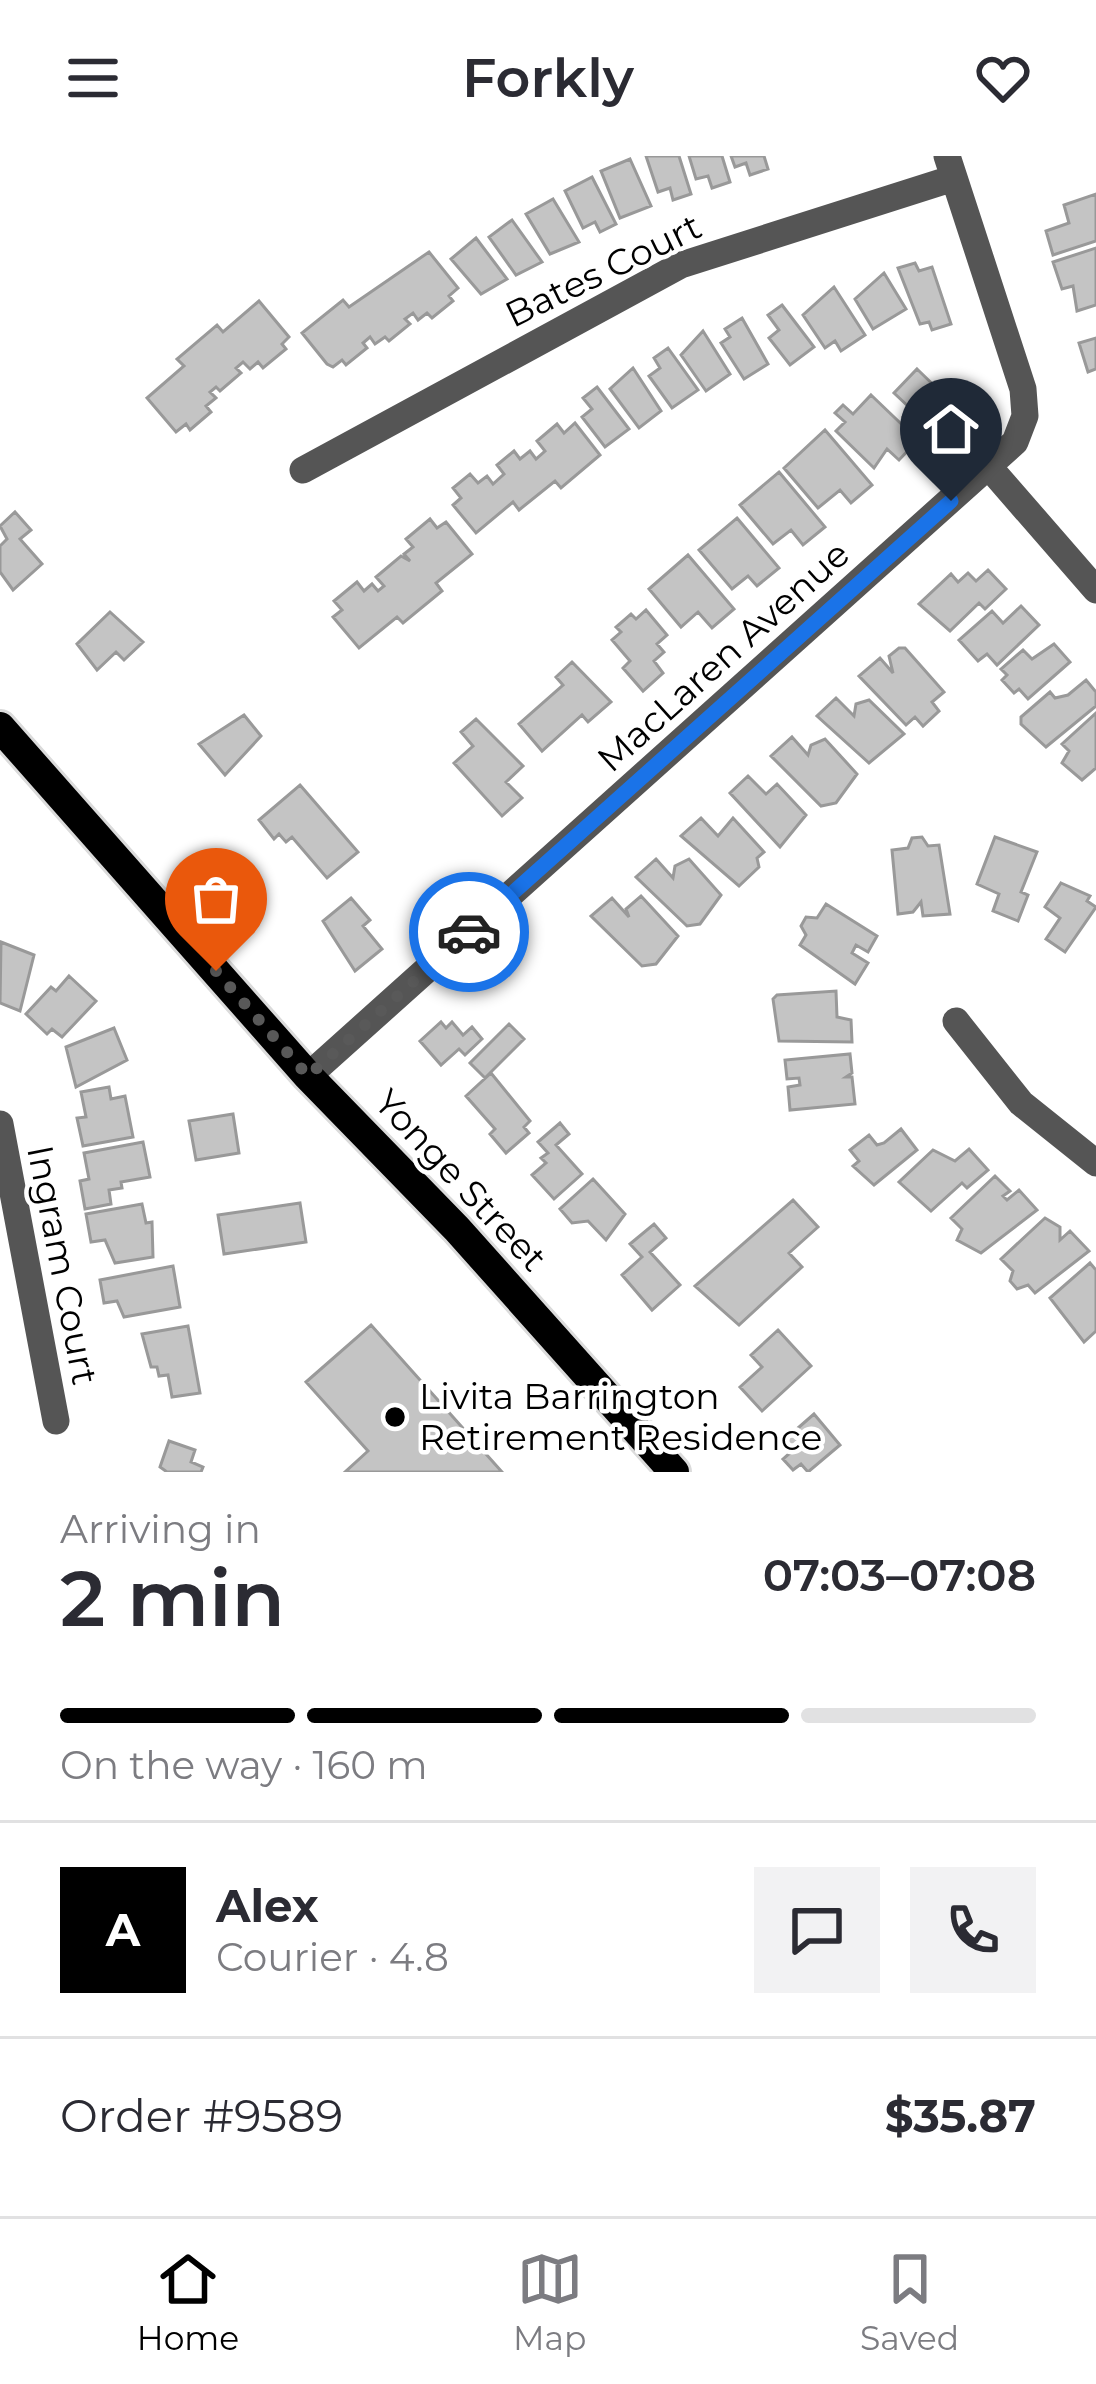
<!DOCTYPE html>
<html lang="en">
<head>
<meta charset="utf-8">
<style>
	body { margin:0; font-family:Montserrat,sans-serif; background:#f2f2f3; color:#2b2b33; height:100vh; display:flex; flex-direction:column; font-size:45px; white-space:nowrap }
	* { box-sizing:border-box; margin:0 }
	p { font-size:39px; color:#7c7c81 }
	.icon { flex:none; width:66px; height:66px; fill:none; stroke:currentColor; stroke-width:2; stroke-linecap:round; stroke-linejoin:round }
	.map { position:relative; height:1316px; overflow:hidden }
	.details { display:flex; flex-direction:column; background:#fff; flex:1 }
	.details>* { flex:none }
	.pin { position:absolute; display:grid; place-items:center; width:102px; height:102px; color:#fff; margin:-123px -51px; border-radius:50% 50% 50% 0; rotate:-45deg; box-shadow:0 0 12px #0007 }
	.pin .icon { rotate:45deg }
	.courier { position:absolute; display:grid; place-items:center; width:120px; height:120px; margin:-60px; border:9px solid #1a73e8; border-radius:50%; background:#fff; color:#222; box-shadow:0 3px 15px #0007 }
	.overview em { font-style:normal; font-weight:600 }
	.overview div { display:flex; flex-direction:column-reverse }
	.overview { display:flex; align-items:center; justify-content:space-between; height:204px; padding:0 60px }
	h1 { font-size:78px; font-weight:600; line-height:90px }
	.bar { display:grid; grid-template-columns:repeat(4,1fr); gap:18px 12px; align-content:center; height:144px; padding:0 60px }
	.bar i { height:15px; border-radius:9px; background:#e1e1e2 }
	.bar .on { background:#000 }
	.bar p { grid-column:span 4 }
	.line { display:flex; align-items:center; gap:30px; padding:0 60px; border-top:3px solid #e1e1e2 }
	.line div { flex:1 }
	.round { display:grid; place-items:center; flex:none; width:126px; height:126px; border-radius:0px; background:#f2f2f3 }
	header { display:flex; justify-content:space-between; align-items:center; height:156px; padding:0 60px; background:#fff; font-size:54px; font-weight:600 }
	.dock { display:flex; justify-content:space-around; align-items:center; height:168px; border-top:3px solid #e1e1e2; background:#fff; font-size:33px; color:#7c7c81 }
	.dock a { display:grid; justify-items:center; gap:6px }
	.dock .on { color:#000 }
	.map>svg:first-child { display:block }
	.building { fill:#c4c4c4; stroke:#999; stroke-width:3 }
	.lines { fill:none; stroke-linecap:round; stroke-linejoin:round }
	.major-casing { stroke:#dbdbdb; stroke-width:36 }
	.minor { stroke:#555; stroke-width:27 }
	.major { stroke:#000; stroke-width:30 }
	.done { stroke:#595959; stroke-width:12; stroke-dasharray:0 21.6 }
	.route { stroke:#1a73e8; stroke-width:15 }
	.poi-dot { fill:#000; stroke:#fff; stroke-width:4.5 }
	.labels { text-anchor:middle; stroke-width:9; stroke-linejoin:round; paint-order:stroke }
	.street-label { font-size:36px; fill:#000; stroke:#fff }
	.poi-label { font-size:36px; fill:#000; stroke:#fff; text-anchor:start }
</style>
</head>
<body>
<header><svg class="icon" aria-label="menu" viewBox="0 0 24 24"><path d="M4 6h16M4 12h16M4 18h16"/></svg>Forkly<svg class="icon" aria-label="heart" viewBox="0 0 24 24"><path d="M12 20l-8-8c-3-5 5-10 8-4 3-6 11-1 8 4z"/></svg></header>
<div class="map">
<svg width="1096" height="1316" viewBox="0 0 1096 1316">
	<rect width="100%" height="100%" fill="#fff"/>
	<path class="building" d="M 646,0 L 679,0 L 691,38 L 673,44 L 670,32 L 658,36 Z
		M 689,0 L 722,0 L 730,26 L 712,32 L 708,20 L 696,23 Z
		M 731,0 L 764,0 L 768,13 L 750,19 L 746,7 L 735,11 Z
		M 630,3 L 651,50 L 620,62 L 601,15 Z
		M 592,21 L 616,68 L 600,76 L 595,66 L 583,72 L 565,35 Z
		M 1096,38 L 1096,85 L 1053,99 L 1046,75 L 1069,67 L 1064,49 Z
		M 553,43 L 579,86 L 550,98 L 526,58 Z
		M 512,64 L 542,106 L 516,119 L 489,81 Z
		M 476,82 L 507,123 L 481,138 L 451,103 Z
		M 1096,92 L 1096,149 L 1077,155 L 1073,130 L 1062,133 L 1053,106 Z
		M 429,96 L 458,132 L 449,140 L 453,145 L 432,162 L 427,157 L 418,164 L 413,157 L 405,163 L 410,168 L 389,185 L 385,181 L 375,188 L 370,181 L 363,187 L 367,192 L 346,209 L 342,204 L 333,211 L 327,208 L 302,177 L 343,144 L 349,151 Z
		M 915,107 L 919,115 L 932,111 L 951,168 L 932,174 L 929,166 L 920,168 L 898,112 Z
		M 884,117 L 906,153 L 873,173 L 855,143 Z
		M 834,131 L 865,179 L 841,195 L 835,185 L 825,192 L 803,159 Z
		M 259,145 L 289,181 L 282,188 L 286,193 L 263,212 L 258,206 L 250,213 L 243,206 L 236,212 L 241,217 L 220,235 L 216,231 L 210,236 L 216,242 L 206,250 L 211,256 L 190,274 L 186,268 L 176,276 L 147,242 L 184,210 L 177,203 L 217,169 L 223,176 Z
		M 782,149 L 814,191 L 790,209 L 769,182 L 779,174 L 768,159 Z
		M 742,162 L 768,208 L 744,223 L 721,187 L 730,181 L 725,173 Z
		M 703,175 L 730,218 L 706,235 L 681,199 Z
		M 1096,182 L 1096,213 L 1088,216 L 1079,187 Z
		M 668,192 L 698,234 L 672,252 L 649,220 L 660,212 L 654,202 Z
		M 633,212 L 661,255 L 639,272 L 610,233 Z
		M 917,213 L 950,245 L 941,255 L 946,260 L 924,282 L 903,261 L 911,253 L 894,237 Z
		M 597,231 L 629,273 L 605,291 L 582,261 L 592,253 L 583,242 Z
		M 871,239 L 918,284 L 899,304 L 887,293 L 874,312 L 836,275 L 845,266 L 835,257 L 843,249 L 853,258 Z
		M 575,267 L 600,299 L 561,332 L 555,325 L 519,354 L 513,346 L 476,377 L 453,349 L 461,342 L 453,332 L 470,318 L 478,327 L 487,320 L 493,328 L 504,318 L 497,309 L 514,295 L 520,303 L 530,295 L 536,303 L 545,295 L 537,285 L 557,268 L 564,277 Z
		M 825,274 L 872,329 L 851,347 L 840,334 L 818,352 L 784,312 Z
		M 779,316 L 825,371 L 803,389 L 791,374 L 773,388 L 740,349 Z
		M 15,356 L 31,374 L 20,383 L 42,408 L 13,434 L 0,416 L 0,390 L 7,383 L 0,370 Z
		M 737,362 L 779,412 L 757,430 L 748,420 L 732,433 L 699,394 Z
		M 430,363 L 437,372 L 446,366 L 472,398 L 436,427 L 442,435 L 403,467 L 397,461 L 359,492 L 333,461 L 342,454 L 334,445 L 357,426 L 364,435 L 372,428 L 378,435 L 384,430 L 376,421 L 401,400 L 410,405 L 404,398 L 413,391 L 406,383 Z
		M 688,399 L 734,453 L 712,472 L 698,456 L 681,471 L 649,433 Z
		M 988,414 L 1006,433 L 985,453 L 979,447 L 950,475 L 919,448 L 951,418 L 958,426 L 968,417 L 976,425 Z
		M 1021,450 L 1039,469 L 997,509 L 987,498 L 978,505 L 959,484 L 992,455 L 1003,467 Z
		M 646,454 L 667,479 L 657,488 L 664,496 L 654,505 L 663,517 L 643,535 L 623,512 L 630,505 L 612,484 L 621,476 L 616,471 L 631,458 L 636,463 Z
		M 110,456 L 143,486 L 124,504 L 116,496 L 97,514 L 77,488 Z
		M 1054,488 L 1070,506 L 1028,543 L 1019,533 L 1014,537 L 1002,524 L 1007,519 L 1001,513 L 1023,494 L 1032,503 Z
		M 899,492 L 905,492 L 944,536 L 932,546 L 939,555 L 923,570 L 915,561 L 906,569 L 859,520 L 880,502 L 893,517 L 889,500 Z
		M 572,506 L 611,546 L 588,566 L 582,559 L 542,595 L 519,568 L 563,529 L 556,521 Z
		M 1086,524 L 1096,536 L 1096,550 L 1046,591 L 1021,568 L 1021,561 L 1050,536 L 1055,542 L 1068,539 Z
		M 836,542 L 854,560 L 856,548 L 869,544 L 904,578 L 869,607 L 817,560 Z
		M 1096,557 L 1096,612 L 1082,624 L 1062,607 L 1069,595 L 1062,588 Z
		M 244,559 L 261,580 L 225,619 L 199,588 Z
		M 476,563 L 523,610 L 506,626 L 522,642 L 502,660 L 454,607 L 473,590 L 461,576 Z
		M 792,581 L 808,599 L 811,589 L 825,583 L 857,618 L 836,647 L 821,650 L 771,600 Z
		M 748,620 L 766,638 L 777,628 L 806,659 L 780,691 L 730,637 Z
		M 300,629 L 358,696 L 327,722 L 292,681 L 286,686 L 279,678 L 274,683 L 259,664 Z
		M 701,662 L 718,680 L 733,662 L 764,696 L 757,702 L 759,711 L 739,730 L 681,680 Z
		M 922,681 L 928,690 L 939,689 L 950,758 L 923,760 L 921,746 L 913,756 L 898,758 L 892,694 L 908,692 L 912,682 Z
		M 995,681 L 1037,696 L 1021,736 L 1028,739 L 1018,765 L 993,755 L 999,738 L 977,728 Z
		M 656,703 L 673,722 L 675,710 L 689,703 L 721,739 L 700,768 L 687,770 L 636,721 Z
		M 1061,727 L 1090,740 L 1087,745 L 1096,751 L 1065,796 L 1046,783 L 1060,762 L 1045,751 Z
		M 641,740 L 678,780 L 656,808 L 642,810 L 591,760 L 612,742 L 629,761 L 626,753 Z
		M 351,742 L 370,764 L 363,770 L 382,793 L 355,815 L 323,765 Z
		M 826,748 L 877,780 L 868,796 L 856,789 L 852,797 L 868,807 L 855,828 L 800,789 L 806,779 L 801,770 L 806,761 L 817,762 Z
		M 1,786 L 34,799 L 20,855 L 0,847 Z
		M 69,820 L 96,845 L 62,881 L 52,873 L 47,878 L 26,858 L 51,831 L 56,835 Z
		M 836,835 L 837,861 L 851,864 L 852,886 L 779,885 L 773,843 L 777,839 Z
		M 441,866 L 446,872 L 452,866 L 463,879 L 472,871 L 482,883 L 465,899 L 459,893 L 441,909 L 420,885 Z
		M 509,868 L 524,883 L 485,922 L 470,907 Z
		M 114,872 L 127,904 L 76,931 L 66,891 Z
		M 850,898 L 852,917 L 846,921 L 852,921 L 855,948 L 790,954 L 788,931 L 800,929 L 799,922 L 787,923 L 785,904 Z
		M 491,917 L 530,965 L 524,971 L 529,977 L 506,997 L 490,978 L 495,973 L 466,940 Z
		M 109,931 L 111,943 L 125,940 L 133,981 L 83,990 L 77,962 L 86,961 L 81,936 Z
		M 233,958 L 239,997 L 196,1004 L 189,965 Z
		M 560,967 L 569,978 L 556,989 L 582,1018 L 554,1043 L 532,1019 L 546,1007 L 541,1002 L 548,997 L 538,986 Z
		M 901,973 L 917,994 L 874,1029 L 853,1010 L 859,1005 L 850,994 L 869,979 L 877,989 L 884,987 Z
		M 143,986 L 150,1021 L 121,1026 L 122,1032 L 109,1034 L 111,1048 L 85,1053 L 80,1025 L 89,1023 L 84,997 Z
		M 969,993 L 988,1014 L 967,1032 L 962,1027 L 931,1055 L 899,1026 L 933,994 L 955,1005 Z
		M 995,1020 L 1010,1035 L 1003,1040 L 1007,1044 L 1019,1034 L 1037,1054 L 981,1097 L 957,1084 L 962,1073 L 951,1062 Z
		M 593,1023 L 625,1058 L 606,1084 L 588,1065 L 572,1067 L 560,1053 Z
		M 793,1044 L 818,1071 L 789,1097 L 802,1111 L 739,1169 L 695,1130 Z
		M 300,1047 L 306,1086 L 224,1098 L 218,1059 Z
		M 142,1048 L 146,1067 L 152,1066 L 153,1101 L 115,1107 L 105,1084 L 91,1086 L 86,1058 Z
		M 1045,1062 L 1060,1071 L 1060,1084 L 1070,1075 L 1089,1095 L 1035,1137 L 1028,1129 L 1017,1133 L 1010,1125 L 1013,1115 L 1001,1103 Z
		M 654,1068 L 666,1082 L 650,1096 L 680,1129 L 652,1154 L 622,1119 L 642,1101 L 630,1088 Z
		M 1090,1107 L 1096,1114 L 1096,1175 L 1084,1186 L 1050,1142 Z
		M 173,1110 L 180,1151 L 124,1161 L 117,1145 L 104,1147 L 100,1124 Z
		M 371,1169 L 502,1316 L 345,1316 L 368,1295 L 306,1226 Z
		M 188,1170 L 200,1237 L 172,1241 L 168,1219 L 159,1220 L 157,1211 L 151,1211 L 142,1178 Z
		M 778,1174 L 811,1210 L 762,1255 L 740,1231 L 762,1211 L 751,1199 Z
		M 814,1258 L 840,1289 L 808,1316 L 801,1308 L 793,1314 L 783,1303 L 791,1296 L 782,1286 Z
		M 169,1285 L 195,1294 L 191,1306 L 203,1311 L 201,1316 L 167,1316 L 160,1311 Z"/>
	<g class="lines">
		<defs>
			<path id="major" d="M 0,571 L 308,920 L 457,1073 L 674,1316"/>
		</defs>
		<use href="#major" class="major-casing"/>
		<path class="minor" d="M 989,311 L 1096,434
			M 303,314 L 681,109 L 954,22
			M 956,865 L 1021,947 L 1096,1007
			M 308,920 L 1015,286 L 1025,260 L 1023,233 L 947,0
			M 0,968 L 56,1265"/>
		<use href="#major" class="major"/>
	</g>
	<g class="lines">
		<path class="done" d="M 216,815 L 308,920 L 469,776"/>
		<path class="route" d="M 469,776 L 951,345"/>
	</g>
	<circle class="poi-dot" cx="395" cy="1261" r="12"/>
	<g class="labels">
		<g class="street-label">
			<text transform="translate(603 114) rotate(-26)" y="13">Bates Court</text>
			<text transform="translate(723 500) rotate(-42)" y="13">MacLaren Avenue</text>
			<text transform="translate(461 1024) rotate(47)" y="13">Yonge Street</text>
			<text transform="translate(63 1109) rotate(79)" y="13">Ingram Court</text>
		</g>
		<g class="poi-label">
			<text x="419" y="1253">Livita Barrington<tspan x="419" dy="41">Retirement Residence</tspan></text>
		</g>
	</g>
</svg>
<div class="pin" style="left:216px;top:815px;background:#ea580c"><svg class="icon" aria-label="bag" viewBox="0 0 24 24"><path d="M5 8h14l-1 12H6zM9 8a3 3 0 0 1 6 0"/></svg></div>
<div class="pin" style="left:951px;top:345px;background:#1f2937"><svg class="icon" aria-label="home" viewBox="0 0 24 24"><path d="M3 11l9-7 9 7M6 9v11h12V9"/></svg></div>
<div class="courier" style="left:469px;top:776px"><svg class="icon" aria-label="car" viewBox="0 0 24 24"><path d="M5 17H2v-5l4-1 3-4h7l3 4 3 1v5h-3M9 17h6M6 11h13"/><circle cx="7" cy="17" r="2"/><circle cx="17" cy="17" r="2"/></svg></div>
</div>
<section class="details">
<div class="overview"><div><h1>2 min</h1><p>Arriving in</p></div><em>07:03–07:08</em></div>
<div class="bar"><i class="on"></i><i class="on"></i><i class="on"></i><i></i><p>On the way · 160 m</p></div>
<div class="line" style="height:216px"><b class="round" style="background:#000;color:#fff">A</b><div><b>Alex</b><p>Courier · 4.8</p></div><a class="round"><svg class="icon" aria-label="chat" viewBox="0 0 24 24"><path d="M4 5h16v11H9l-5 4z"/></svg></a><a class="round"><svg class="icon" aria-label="phone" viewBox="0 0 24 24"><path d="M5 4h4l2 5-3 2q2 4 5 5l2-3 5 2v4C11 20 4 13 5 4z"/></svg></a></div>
<div class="line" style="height:156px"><div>Order #9589</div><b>$35.87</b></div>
</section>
<nav class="dock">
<a class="on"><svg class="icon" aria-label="home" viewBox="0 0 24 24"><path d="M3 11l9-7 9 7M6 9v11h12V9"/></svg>Home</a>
<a><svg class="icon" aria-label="map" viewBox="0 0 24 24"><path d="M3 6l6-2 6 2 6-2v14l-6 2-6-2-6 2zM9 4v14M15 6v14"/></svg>Map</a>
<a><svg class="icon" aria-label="saved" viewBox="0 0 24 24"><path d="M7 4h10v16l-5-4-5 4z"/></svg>Saved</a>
</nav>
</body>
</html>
